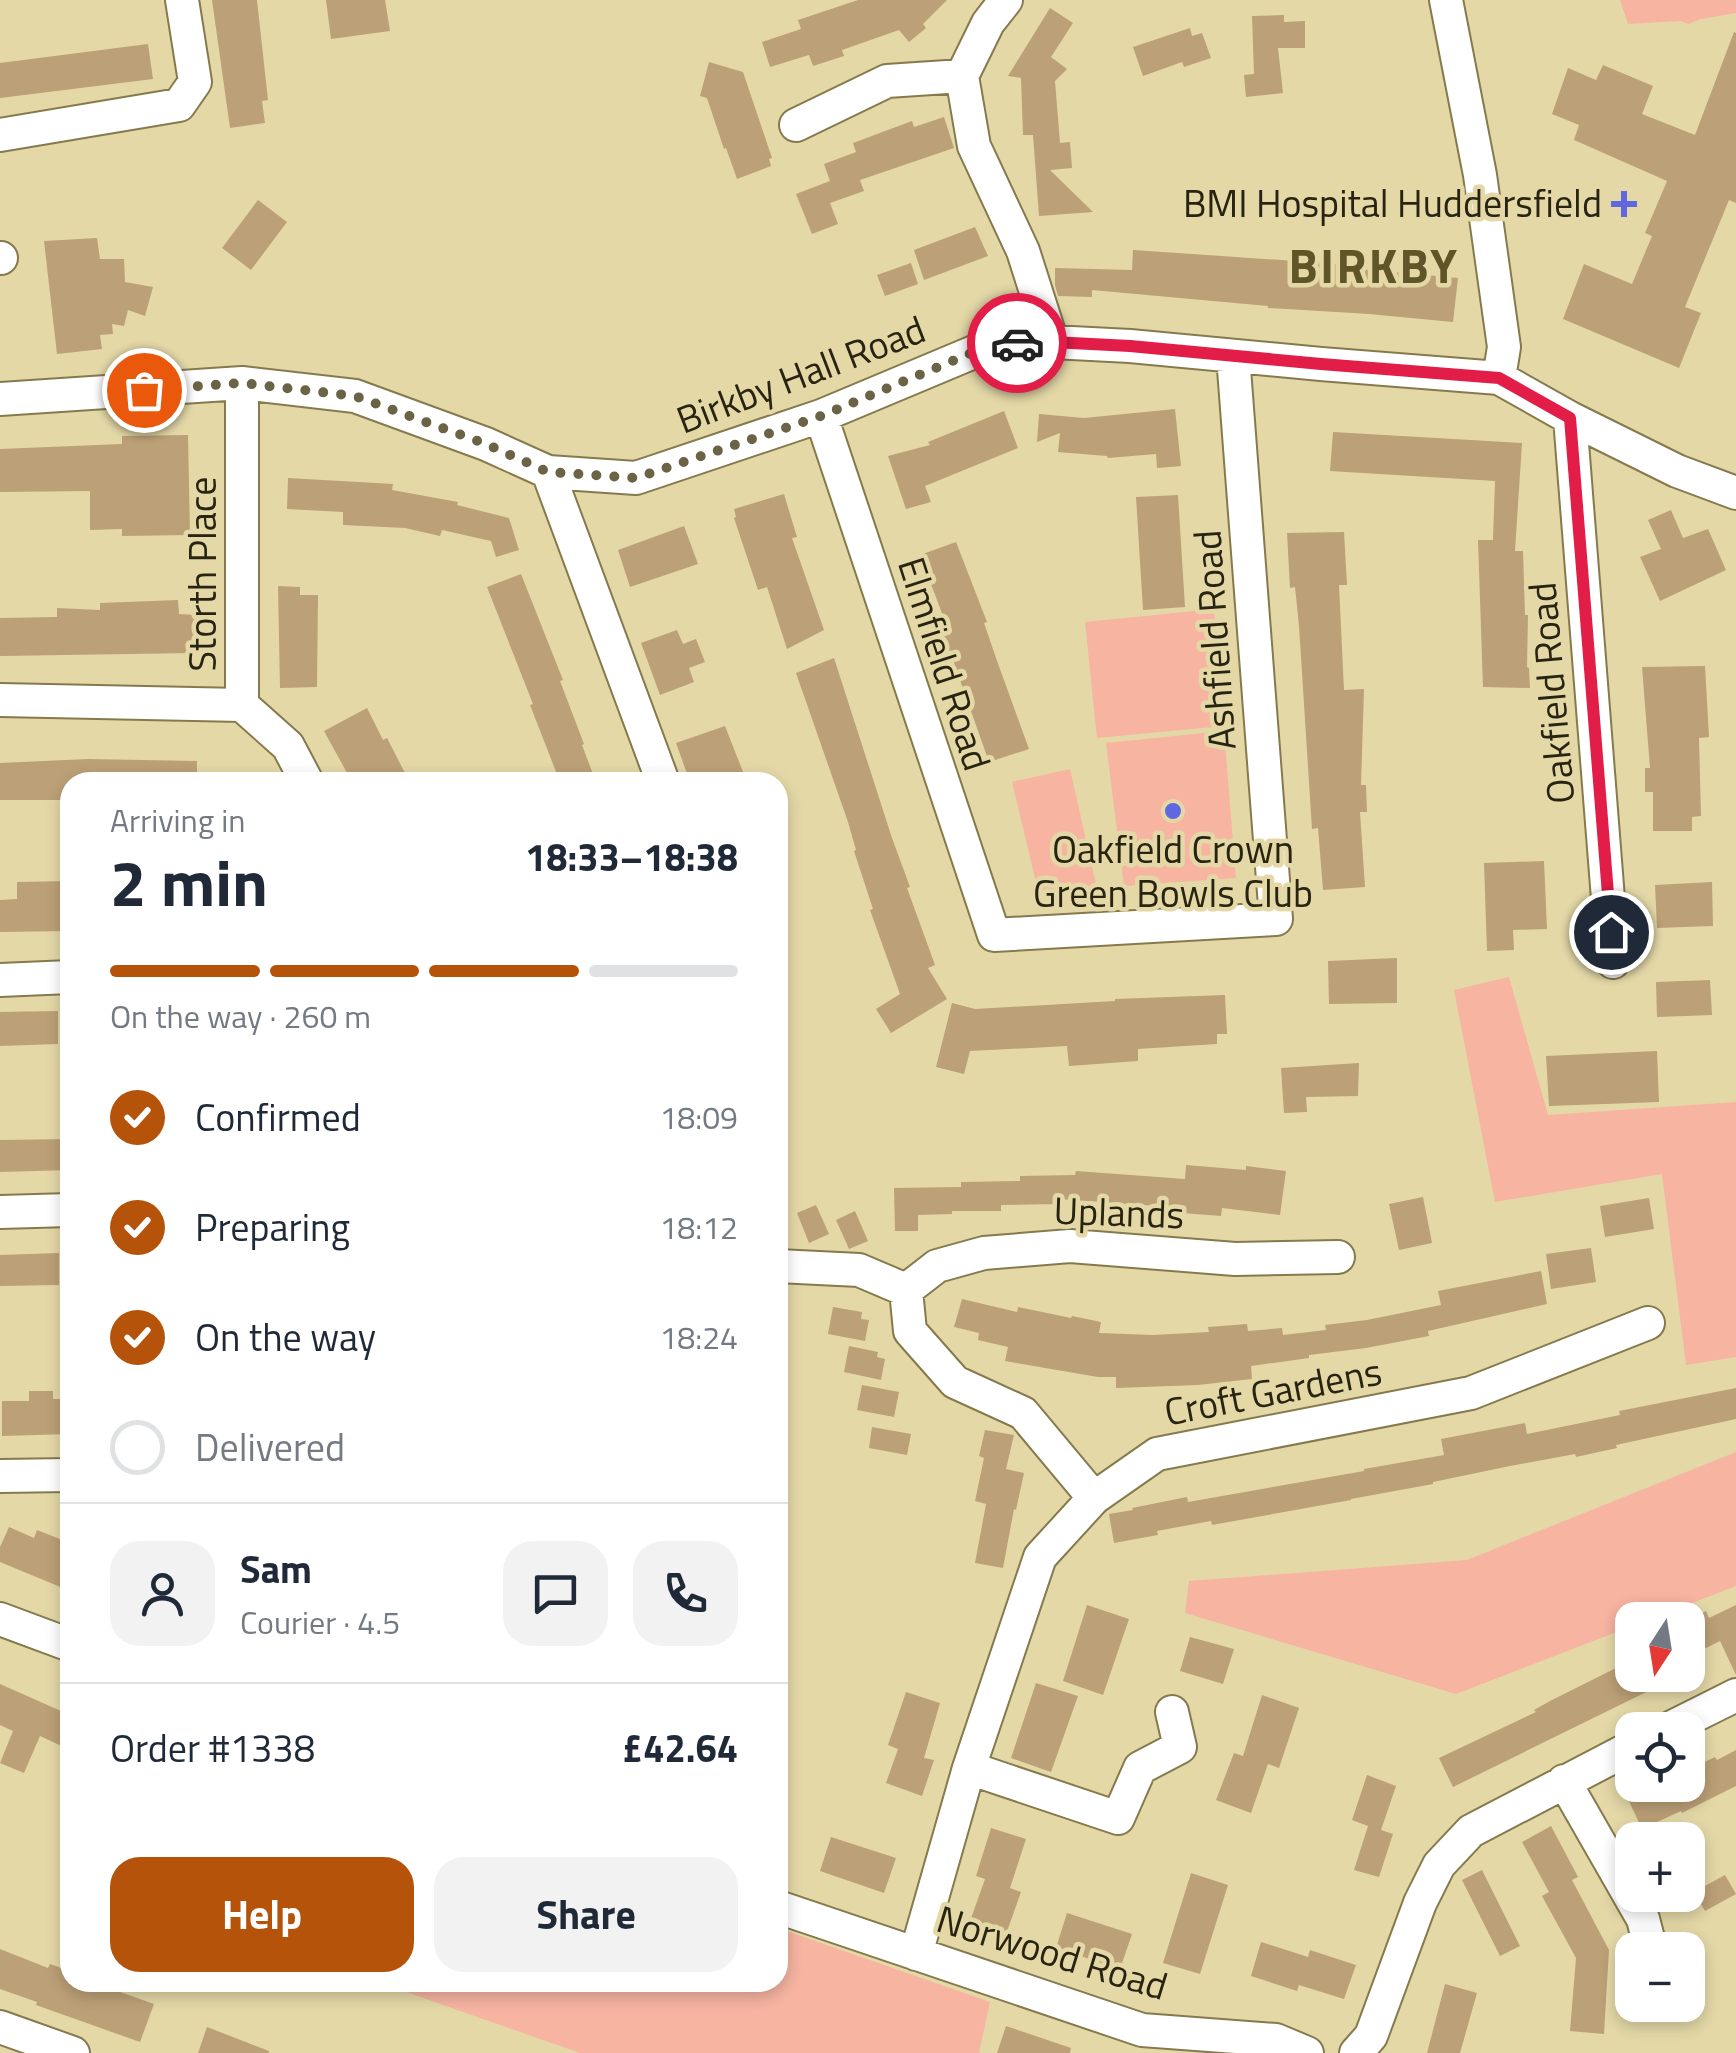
<!DOCTYPE html>
<html lang="en">
<head>
<meta charset="utf-8">
<style>
	body { margin:0; font-family:"Titillium Web",sans-serif; background:#f2f2f3; color:#1f2937; height:100vh; display:flex; flex-direction:column; font-size:38px; white-space:nowrap }
	* { box-sizing:border-box; margin:0 }
	p { font-size:32px; color:#747a83 }
	.icon { flex:none; width:55px; height:55px; fill:none; stroke:currentColor; stroke-width:2; stroke-linecap:round; stroke-linejoin:round }
	.map { position:relative; flex:1; overflow:hidden }
	.panel { position:absolute; left:60px; top:772px; width:728px; height:1220px; display:flex; flex-direction:column; background:#fff; border-radius:30px; box-shadow:0 5px 15px #0003 }
	.panel>* { flex:none }
	.needle { width:65px; rotate:192deg }
	.buttons { position:absolute; left:1615px; top:1602px; display:grid; gap:20px }
	.buttons a { display:grid; place-items:center; width:90px; height:90px; border-radius:20px; background:#fff; box-shadow:0 5px 15px #0003; font-size:50px }
	.pin { position:absolute; display:grid; place-items:center; width:85px; height:85px; color:#fff; margin:-42px; border:5px solid #fff; border-radius:50%; box-shadow:0 2px 10px #0007 }
	.courier { position:absolute; display:grid; place-items:center; width:100px; height:100px; margin:-50px; border:8px solid #e11d48; border-radius:50%; background:#fff; color:#222; box-shadow:0 2px 12px #0007 }
	.overview em { font-style:normal; font-weight:700 }
	.overview div { display:flex; flex-direction:column-reverse }
	.overview { display:flex; align-items:center; justify-content:space-between; height:170px; padding:0 50px }
	h1 { font-size:65px; font-weight:700; line-height:75px }
	.bar { display:grid; grid-template-columns:repeat(4,1fr); gap:15px 10px; align-content:center; height:120px; padding:0 50px }
	.bar i { height:12px; border-radius:8px; background:#e0e1e3 }
	.bar .current { background:#b45309 }
	.bar p { grid-column:span 4 }
	.line { display:flex; align-items:center; gap:25px; padding:0 50px; border-top:2px solid #e0e1e3 }
	.line div { flex:1 }
	.round { display:grid; place-items:center; flex:none; width:105px; height:105px; border-radius:30px; background:#f2f2f3 }
	ol { padding:0 50px; list-style:none }
	li { display:flex; align-items:center; gap:30px; height:110px }
	li p { margin-inline-start:auto }
	li .icon { padding:10px; border-radius:50%; background:#b45309; color:#fff; stroke-width:4 }
	li:last-child { color:#747a83 }
	li i { width:55px; height:55px; border:5px solid #e0e1e3; border-radius:50% }
	.cta { display:flex; gap:20px; margin-top:auto; padding:20px 50px }
	.cta a { flex:1; height:115px; border-radius:30px; background:#b45309; color:#fff; font-size:40px; font-weight:700; line-height:115px; text-align:center }
	.cta a+a { background:#f2f2f3; color:#1f2937 }
	.map>svg:first-child { display:block }
	.green { fill:#f6b4a1 }
	.building { fill:#bca077 }
	.lines { fill:none; stroke-linecap:round; stroke-linejoin:round }
	.minor-casing { stroke:#857a4d; stroke-width:36 }
	.minor { stroke:#fff; stroke-width:32 }
	.done { stroke:#6a6346; stroke-width:10; stroke-dasharray:0 18 }
	.route { stroke:#e11d48; stroke-width:12 }
	.poi-dot { fill:#5f68e0; stroke:#e4d8a7; stroke-width:4 }
	.labels { text-anchor:middle; stroke-width:9; stroke-linejoin:round; paint-order:stroke }
	.poi-label { font-size:38px; fill:#292412; stroke:#e4d8a7; text-anchor:end }
	.street-label { font-size:38px; fill:#292412; stroke:#e4d8a7 }
	.district-label { font-size:48px; font-weight:bold; letter-spacing:2.5px; fill:#605529; stroke:#e4d8a7 }
</style>
</head>
<body>
<div class="map">
<svg width="1736" height="2053" viewBox="0 0 1736 2053">
	<rect width="100%" height="100%" fill="#e4d8a7"/>
	<path class="green" d="M 1620,0 L 1736,0 L 1736,13 L 1701,19 L 1689,24 L 1680,21 L 1628,24 Z
		M 1214,609 L 1224,726 L 1097,738 L 1085,622 Z
		M 1224,731 L 1236,878 L 1124,886 L 1106,743 Z
		M 1070,769 L 1098,893 L 1042,907 L 1012,782 Z
		M 1509,977 L 1548,1115 L 1736,1102 L 1736,1357 L 1686,1365 L 1662,1174 L 1495,1202 L 1454,990 Z
		M 1736,1452 L 1736,1586 L 1648,1620 L 1632,1620 L 1632,1626 L 1456,1694 L 1185,1613 L 1189,1581 L 1467,1560 Z
		M 778,1928 L 990,2002 L 979,2053 L 580,2053 L 381,1983 L 778,1982 Z"/>
	<path class="building" d="M 212,0 L 257,0 L 268,100 L 262,101 L 265,123 L 230,128 Z
		M 326,0 L 385,0 L 390,31 L 331,39 Z
		M 858,0 L 947,0 L 923,24 L 926,28 L 909,42 L 899,30 L 842,50 L 844,56 L 813,66 L 809,55 L 770,67 L 762,42 L 801,29 L 798,20 Z
		M 1050,8 L 1073,23 L 1051,57 L 1067,69 L 1055,81 L 1060,143 L 1070,142 L 1072,168 L 1050,170 L 1093,212 L 1039,216 L 1033,135 L 1023,135 L 1021,78 L 1008,76 Z
		M 1284,15 L 1284,22 L 1305,21 L 1305,48 L 1278,48 L 1283,93 L 1246,97 L 1244,75 L 1254,74 L 1252,16 Z
		M 1190,28 L 1192,36 L 1202,33 L 1211,58 L 1184,67 L 1182,62 L 1143,76 L 1133,47 Z
		M 1734,32 L 1736,33 L 1736,203 L 1729,200 L 1685,307 L 1701,313 L 1679,368 L 1563,319 L 1584,264 L 1632,284 L 1652,236 L 1645,233 L 1667,181 L 1574,140 L 1579,125 L 1552,114 L 1568,68 L 1596,80 L 1603,65 L 1653,86 L 1642,114 L 1695,135 Z
		M 148,44 L 153,79 L 0,98 L 0,63 Z
		M 709,62 L 743,72 L 772,158 L 769,159 L 771,166 L 737,179 L 726,148 L 724,149 L 707,98 L 700,96 Z
		M 944,117 L 954,148 L 860,180 L 864,191 L 830,203 L 838,224 L 812,234 L 796,194 L 830,181 L 824,164 L 856,152 L 853,143 L 912,121 L 914,127 Z
		M 258,200 L 287,222 L 251,270 L 222,248 Z
		M 975,227 L 988,256 L 924,280 L 914,250 Z
		M 97,238 L 100,259 L 124,259 L 125,282 L 153,287 L 145,316 L 128,310 L 124,326 L 112,324 L 113,334 L 100,335 L 102,349 L 57,354 L 44,241 Z
		M 1133,250 L 1340,264 L 1340,267 L 1458,278 L 1453,322 L 1369,314 L 1268,308 L 1268,306 L 1092,290 L 1092,297 L 1058,296 L 1055,285 L 1055,268 L 1132,270 Z
		M 911,263 L 918,284 L 885,296 L 877,275 Z
		M 1175,409 L 1181,466 L 1157,468 L 1156,454 L 1108,458 L 1107,456 L 1058,452 L 1060,433 L 1037,442 L 1039,414 L 1084,418 Z
		M 1004,411 L 1018,448 L 925,486 L 931,502 L 906,509 L 888,456 L 930,445 L 928,442 Z
		M 1333,432 L 1522,443 L 1515,551 L 1523,551 L 1525,615 L 1528,615 L 1527,667 L 1529,668 L 1530,688 L 1483,687 L 1478,540 L 1493,540 L 1495,481 L 1330,471 Z
		M 188,435 L 190,535 L 122,536 L 122,529 L 90,530 L 90,491 L 0,492 L 0,449 L 122,444 L 122,436 Z
		M 288,478 L 393,484 L 392,490 L 458,502 L 457,505 L 509,518 L 519,550 L 496,557 L 491,541 L 442,530 L 440,536 L 405,528 L 343,525 L 343,512 L 287,509 Z
		M 784,494 L 797,537 L 792,538 L 824,630 L 787,649 L 767,587 L 758,590 L 734,518 L 736,517 L 734,509 Z
		M 1178,495 L 1185,607 L 1143,610 L 1136,497 Z
		M 1671,510 L 1683,538 L 1708,529 L 1726,570 L 1660,601 L 1640,557 L 1661,549 L 1648,520 Z
		M 684,526 L 698,564 L 630,587 L 618,550 Z
		M 1344,532 L 1347,585 L 1339,585 L 1344,690 L 1364,689 L 1361,785 L 1366,785 L 1367,812 L 1360,812 L 1365,887 L 1323,890 L 1318,828 L 1312,829 L 1299,626 L 1295,587 L 1290,588 L 1287,533 Z
		M 956,542 L 987,622 L 984,623 L 996,658 L 1029,749 L 989,762 L 938,618 L 943,616 L 920,555 Z
		M 521,574 L 563,680 L 560,681 L 584,744 L 582,745 L 596,782 L 560,782 L 530,705 L 533,704 L 487,587 Z
		M 278,586 L 300,587 L 300,595 L 318,595 L 317,687 L 280,688 Z
		M 178,600 L 179,614 L 196,615 L 196,653 L 0,656 L 0,618 L 57,617 L 57,608 L 100,610 L 100,603 Z
		M 677,630 L 683,644 L 696,639 L 705,662 L 689,668 L 694,682 L 660,695 L 641,643 Z
		M 834,658 L 892,838 L 910,887 L 907,888 L 935,965 L 928,968 L 947,999 L 891,1033 L 876,1009 L 900,994 L 870,910 L 873,909 L 854,851 L 856,850 L 848,822 L 796,673 Z
		M 1705,666 L 1709,737 L 1699,738 L 1701,816 L 1692,817 L 1692,831 L 1653,831 L 1653,792 L 1645,792 L 1645,768 L 1650,768 L 1642,667 Z
		M 367,708 L 383,740 L 387,738 L 406,775 L 390,782 L 352,782 L 324,731 Z
		M 725,726 L 747,782 L 690,782 L 676,743 Z
		M 88,759 L 197,761 L 197,782 L 70,782 L 70,800 L 0,800 L 0,763 Z
		M 1544,861 L 1547,929 L 1513,930 L 1514,950 L 1487,951 L 1484,863 Z
		M 70,881 L 70,931 L 0,932 L 0,900 L 17,899 L 17,882 Z
		M 1712,882 L 1713,926 L 1657,928 L 1655,885 Z
		M 1397,958 L 1397,1003 L 1329,1004 L 1328,961 Z
		M 1710,980 L 1712,1015 L 1657,1017 L 1656,982 Z
		M 1225,995 L 1227,1034 L 1217,1034 L 1217,1044 L 1138,1049 L 1138,1061 L 1069,1066 L 1067,1046 L 970,1051 L 964,1074 L 936,1067 L 952,1003 L 975,1009 L 1115,1001 L 1115,999 Z
		M 58,1011 L 58,1044 L 0,1046 L 0,1012 Z
		M 1657,1051 L 1659,1102 L 1549,1106 L 1546,1056 Z
		M 1359,1063 L 1358,1096 L 1306,1097 L 1307,1112 L 1284,1113 L 1281,1068 Z
		M 70,1139 L 70,1170 L 0,1172 L 0,1140 Z
		M 1186,1165 L 1246,1170 L 1246,1166 L 1286,1171 L 1280,1215 L 1222,1208 L 1221,1216 L 1182,1213 L 1182,1208 L 1060,1199 L 1060,1204 L 1001,1205 L 1001,1211 L 952,1211 L 952,1214 L 918,1215 L 918,1231 L 895,1231 L 894,1188 L 961,1187 L 961,1182 L 1020,1181 L 1020,1176 L 1075,1175 L 1076,1171 L 1185,1179 Z
		M 1423,1197 L 1432,1243 L 1399,1250 L 1389,1204 Z
		M 1649,1198 L 1654,1229 L 1605,1237 L 1600,1206 Z
		M 816,1205 L 829,1234 L 809,1243 L 797,1213 Z
		M 855,1211 L 868,1241 L 849,1249 L 836,1220 Z
		M 1591,1248 L 1596,1282 L 1551,1289 L 1546,1254 Z
		M 59,1253 L 59,1285 L 0,1286 L 0,1255 Z
		M 1541,1271 L 1547,1304 L 1428,1331 L 1429,1336 L 1366,1348 L 1309,1355 L 1309,1358 L 1251,1366 L 1252,1379 L 1198,1385 L 1116,1388 L 1116,1377 L 1098,1377 L 1005,1361 L 1008,1347 L 978,1340 L 979,1333 L 954,1327 L 962,1299 L 1017,1312 L 1018,1307 L 1071,1318 L 1072,1316 L 1101,1322 L 1099,1333 L 1153,1335 L 1209,1332 L 1208,1327 L 1247,1324 L 1248,1331 L 1282,1328 L 1283,1335 L 1326,1330 L 1325,1325 L 1367,1320 L 1441,1305 L 1438,1291 Z
		M 833,1307 L 862,1312 L 861,1319 L 869,1320 L 865,1341 L 828,1334 Z
		M 849,1346 L 878,1352 L 877,1357 L 885,1359 L 881,1380 L 844,1372 Z
		M 862,1385 L 899,1392 L 894,1417 L 857,1410 Z
		M 1736,1388 L 1736,1419 L 1616,1445 L 1617,1448 L 1576,1457 L 1575,1454 L 1510,1466 L 1433,1482 L 1433,1484 L 1351,1499 L 1351,1500 L 1212,1525 L 1211,1521 L 1157,1531 L 1158,1535 L 1114,1543 L 1109,1514 L 1133,1510 L 1132,1508 L 1187,1497 L 1188,1502 L 1364,1471 L 1364,1469 L 1444,1455 L 1441,1439 L 1525,1423 L 1527,1434 L 1620,1415 L 1619,1411 Z
		M 29,1391 L 53,1391 L 53,1399 L 70,1399 L 70,1434 L 2,1436 L 2,1401 L 29,1401 Z
		M 872,1427 L 911,1434 L 907,1455 L 869,1448 Z
		M 985,1430 L 1014,1435 L 1006,1469 L 1024,1473 L 1016,1510 L 1014,1509 L 1003,1568 L 975,1563 L 986,1504 L 975,1501 L 984,1458 L 979,1456 Z
		M 9,1527 L 34,1538 L 37,1530 L 70,1543 L 70,1591 L 0,1562 L 0,1547 Z
		M 1087,1605 L 1129,1619 L 1103,1695 L 1063,1681 Z
		M 1736,1605 L 1736,1675 L 1720,1641 L 1688,1657 L 1688,1620 L 1706,1611 L 1709,1618 Z
		M 1190,1637 L 1234,1649 L 1223,1684 L 1180,1671 Z
		M 1632,1660 L 1632,1675 L 1681,1675 L 1453,1787 L 1439,1758 L 1536,1712 L 1534,1710 L 1550,1701 Z
		M 1036,1683 L 1078,1696 L 1051,1772 L 1011,1758 Z
		M 0,1684 L 70,1715 L 70,1750 L 40,1736 L 24,1773 L 0,1763 L 13,1731 L 0,1725 Z
		M 906,1692 L 940,1703 L 924,1758 L 934,1760 L 922,1796 L 886,1783 L 898,1749 L 888,1745 Z
		M 1262,1695 L 1299,1708 L 1279,1768 L 1268,1764 L 1251,1813 L 1216,1800 L 1234,1753 L 1243,1756 Z
		M 1736,1750 L 1736,1786 L 1682,1813 L 1681,1811 L 1642,1829 L 1627,1797 L 1652,1785 L 1688,1785 L 1688,1770 L 1715,1757 L 1717,1760 Z
		M 1367,1775 L 1396,1786 L 1381,1830 L 1393,1834 L 1379,1877 L 1354,1870 L 1368,1826 L 1352,1820 Z
		M 1551,1826 L 1578,1877 L 1572,1880 L 1609,1950 L 1604,2034 L 1570,2031 L 1576,1958 L 1542,1896 L 1549,1892 L 1522,1842 Z
		M 991,1828 L 1026,1839 L 1010,1888 L 1021,1892 L 1005,1937 L 969,1924 L 985,1879 L 976,1876 Z
		M 831,1837 L 896,1858 L 884,1893 L 820,1871 Z
		M 1482,1870 L 1520,1946 L 1500,1956 L 1462,1880 Z
		M 1191,1873 L 1228,1885 L 1200,1974 L 1163,1963 Z
		M 1725,1875 L 1736,1894 L 1705,1911 L 1694,1892 Z
		M 1067,1913 L 1132,1934 L 1120,1969 L 1056,1948 Z
		M 1261,1942 L 1308,1957 L 1310,1950 L 1356,1965 L 1344,1999 L 1299,1985 L 1297,1991 L 1251,1976 Z
		M 0,1949 L 48,1968 L 50,1964 L 70,1971 L 70,1982 L 92,1982 L 154,2004 L 140,2042 L 36,2005 L 37,2002 L 0,1989 Z
		M 1445,1984 L 1477,1993 L 1460,2053 L 1427,2053 Z
		M 1006,2026 L 1071,2048 L 1070,2053 L 997,2053 Z
		M 207,2027 L 269,2051 L 269,2053 L 198,2053 Z"/>
	<g class="lines">
		<defs>
			<path id="minor" d="M 1006,0 L 988,23 L 962,76 L 974,146 L 1023,251 L 1052,342
				M 1446,0 L 1480,175 L 1504,347 L 1499,378
				M 796,125 L 887,81 L 962,76
				M 0,135 L 179,105 L 195,82 L 182,0
				M 0,258 L 1,258
				M 242,383 L 242,705
				M 0,399 L 242,383 L 355,396 L 486,444 L 548,472 L 636,478 L 821,416 L 993,344 L 1052,342 L 1130,346 L 1321,364 L 1499,378 L 1570,418 L 1677,471 L 1736,493
				M 821,416 L 994,935 L 1276,919 L 1233,356
				M 1570,418 L 1613,962
				M 548,472 L 663,782
				M 0,700 L 242,705 L 288,746 L 307,782
				M 0,980 L 70,977
				M 0,1212 L 70,1210
				M 778,1266 L 859,1270 L 906,1290
				M 0,1476 L 70,1475
				M 1094,1498 L 1023,1413 L 955,1382 L 910,1331 L 906,1290 L 937,1266 L 984,1253 L 1070,1246 L 1235,1259 L 1338,1257
				M 0,1619 L 70,1645
				M 1666,1730 L 1736,1695
				M 969,1768 L 1118,1818 L 1140,1768 L 1180,1747 L 1172,1712
				M 1564,1781 L 1643,1919 L 1651,1950
				M 778,1907 L 1142,2030 L 1276,2040 L 1307,2053
				M 916,1954 L 969,1768 L 1040,1557 L 1094,1498 L 1157,1454 L 1471,1393 L 1648,1323
				M 0,2027 L 73,2053
				M 1356,2053 L 1371,2036 L 1420,1903 L 1439,1865 L 1471,1831 L 1632,1747"/>
		</defs>
		<use href="#minor" class="minor-casing"/>
		<use href="#minor" class="minor"/>
	</g>
	<g class="lines">
		<path class="done" d="M 144,390 L 242,383 L 355,396 L 486,444 L 548,472 L 636,478 L 821,416 L 993,344 L 1017,343"/>
		<path class="route" d="M 1017,343 L 1052,342 L 1130,346 L 1321,364 L 1499,378 L 1570,418 L 1611,932"/>
	</g>
	<g class="poi-dot">
		<path d="M1619 189h10v10h10v10h-10v10h-10v-10h-10v-10h10z"/>
		<circle cx="1173" cy="811" r="10"/>
	</g>
	<g class="labels">
		<g class="poi-label">
			<text x="1602" y="217">BMI Hospital Huddersfield</text>
			<text x="1173" y="863" text-anchor="middle">Oakfield Crown<tspan x="1173" dy="44">Green Bowls Club</tspan></text>
		</g>
		<g class="street-label">
			<text transform="translate(801 375) rotate(-21)" y="13">Birkby Hall Road</text>
			<text transform="translate(203 574) rotate(-90)" y="13">Storth Place</text>
			<text transform="translate(1215 640) rotate(-94)" y="13">Ashfield Road</text>
			<text transform="translate(944 664) rotate(72)" y="13">Elmfield Road</text>
			<text transform="translate(1552 693) rotate(-95)" y="13">Oakfield Road</text>
			<text transform="translate(1119 1213) rotate(2)" y="13">Uplands</text>
			<text transform="translate(1273 1392) rotate(-11)" y="13">Croft Gardens</text>
			<text transform="translate(1052 1953) rotate(17)" y="13">Norwood Road</text>
		</g>
		<g class="district-label">
			<text x="1374" y="283">BIRKBY</text>
		</g>
	</g>
</svg>
<div class="buttons">
<a><svg class="needle" viewBox="-14 -14 28 28"><path d="M0-13l5 13h-10z" fill="#e53935"/><path d="M0 13l5-13h-10z" fill="#747a83"/></svg></a>
<a><svg class="icon" aria-label="locate" viewBox="0 0 24 24"><circle cx="12" cy="12" r="6"/><path d="M12 2v4M12 18v4M2 12h4M18 12h4"/></svg></a>
<a>+</a>
<a>−</a>
</div>
<div class="pin" style="left:144px;top:390px;background:#ea580c"><svg class="icon" aria-label="bag" viewBox="0 0 24 24"><path d="M5 8h14l-1 12H6zM9 8a3 3 0 0 1 6 0"/></svg></div>
<div class="pin" style="left:1611px;top:932px;background:#1f2937"><svg class="icon" aria-label="home" viewBox="0 0 24 24"><path d="M3 11l9-7 9 7M6 9v11h12V9"/></svg></div>
<div class="courier" style="left:1017px;top:343px"><svg class="icon" aria-label="car" viewBox="0 0 24 24"><path d="M5 17H2v-5l4-1 3-4h7l3 4 3 1v5h-3M9 17h6M6 11h13"/><circle cx="7" cy="17" r="2"/><circle cx="17" cy="17" r="2"/></svg></div>
<section class="panel">
<div class="overview"><div><h1>2 min</h1><p>Arriving in</p></div><em>18:33–18:38</em></div>
<div class="bar"><i class="current"></i><i class="current"></i><i class="current"></i><i></i><p>On the way · 260 m</p></div>
<ol>
<li><svg class="icon" aria-label="check" viewBox="0 0 24 24"><path d="M5 12l5 5 9-10"/></svg>Confirmed<p>18:09</p></li>
<li><svg class="icon" aria-label="check" viewBox="0 0 24 24"><path d="M5 12l5 5 9-10"/></svg>Preparing<p>18:12</p></li>
<li><svg class="icon" aria-label="check" viewBox="0 0 24 24"><path d="M5 12l5 5 9-10"/></svg>On the way<p>18:24</p></li>
<li><i></i>Delivered</li>
</ol>
<div class="line" style="height:180px"><a class="round"><svg class="icon" aria-label="person" viewBox="0 0 24 24"><circle cx="12" cy="8" r="4"/><path d="M4 21q1-7 8-7t8 7"/></svg></a><div><b>Sam</b><p>Courier · 4.5</p></div><a class="round"><svg class="icon" aria-label="chat" viewBox="0 0 24 24"><path d="M4 5h16v11H9l-5 4z"/></svg></a><a class="round"><svg class="icon" aria-label="phone" viewBox="0 0 24 24"><path d="M5 4h4l2 5-3 2q2 4 5 5l2-3 5 2v4C11 20 4 13 5 4z"/></svg></a></div>
<div class="line" style="height:130px"><div>Order #1338</div><b>£42.64</b></div>
<div class="cta"><a>Help</a><a>Share</a></div>
</section>
</div>
</body>
</html>
